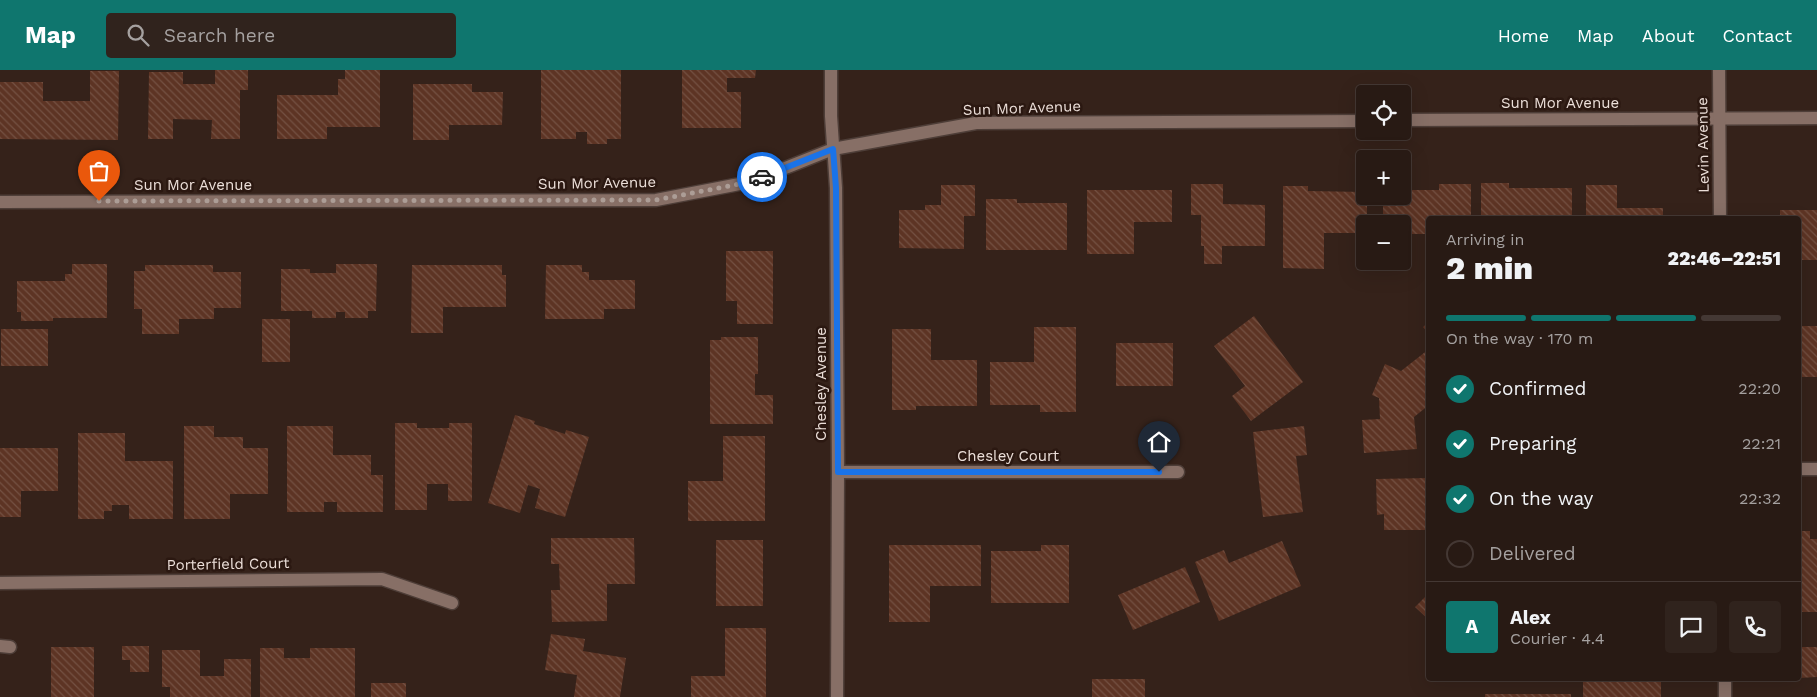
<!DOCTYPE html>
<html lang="en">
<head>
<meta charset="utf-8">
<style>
	body { margin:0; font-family:"Work Sans",sans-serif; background:#30231d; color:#f1f3f6; height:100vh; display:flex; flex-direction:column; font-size:19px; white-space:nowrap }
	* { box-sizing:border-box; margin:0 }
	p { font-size:16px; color:#a5a1a0 }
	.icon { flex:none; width:28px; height:28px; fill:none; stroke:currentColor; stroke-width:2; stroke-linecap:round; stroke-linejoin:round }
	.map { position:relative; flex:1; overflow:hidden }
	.details { position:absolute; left:1426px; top:146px; width:375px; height:465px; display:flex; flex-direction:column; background:#281a14; border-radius:5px; box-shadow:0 5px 20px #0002,0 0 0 1px #443834 }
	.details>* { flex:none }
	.buttons { position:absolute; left:1356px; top:15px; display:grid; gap:10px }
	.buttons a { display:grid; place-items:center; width:55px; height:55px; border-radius:5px; background:#281a14; box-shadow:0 5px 20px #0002,0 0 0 1px #443834; font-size:25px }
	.pin { position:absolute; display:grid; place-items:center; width:42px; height:42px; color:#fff; margin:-51px -21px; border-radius:50% 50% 50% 0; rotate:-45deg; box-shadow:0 0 5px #0007 }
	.pin .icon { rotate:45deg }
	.courier { position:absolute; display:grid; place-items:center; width:50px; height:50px; margin:-25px; border:4px solid #1a73e8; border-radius:50%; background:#fff; color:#222; box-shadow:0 1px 6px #0007 }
	.headline em { font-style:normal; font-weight:800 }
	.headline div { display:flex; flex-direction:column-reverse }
	.headline { display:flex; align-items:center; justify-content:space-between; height:85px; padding:0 20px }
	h1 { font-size:32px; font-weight:800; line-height:38px }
	.bar { display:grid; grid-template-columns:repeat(4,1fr); gap:8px 5px; align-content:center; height:60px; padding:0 20px }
	.bar i { height:6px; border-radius:4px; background:#443834 }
	.bar .selected { background:#0f766e }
	.bar p { grid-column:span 4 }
	.line { display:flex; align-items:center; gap:12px; padding:0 20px; border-top:1px solid #443834 }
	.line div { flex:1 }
	.round { display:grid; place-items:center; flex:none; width:52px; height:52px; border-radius:5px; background:#30231d }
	ol { padding:0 20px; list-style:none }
	li { display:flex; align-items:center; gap:15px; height:55px }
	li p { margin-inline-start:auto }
	li .icon { padding:5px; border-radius:50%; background:#0f766e; color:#fff; stroke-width:4 }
	li:last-child { color:#a5a1a0 }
	li i { width:28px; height:28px; border:2px solid #443834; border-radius:50% }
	header { display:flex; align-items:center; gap:30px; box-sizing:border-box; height:70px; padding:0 25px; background:#0f766e; color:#fff }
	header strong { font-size:24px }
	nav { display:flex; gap:28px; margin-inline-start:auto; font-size:18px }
	.search { width:350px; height:45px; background:#30231d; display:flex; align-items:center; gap:12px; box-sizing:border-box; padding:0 18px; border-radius:5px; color:#a5a1a0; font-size:19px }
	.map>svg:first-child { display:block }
	.building { fill:url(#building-back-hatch) }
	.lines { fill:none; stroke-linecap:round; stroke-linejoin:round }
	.service-casing { stroke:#4e3e38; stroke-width:15 }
	.minor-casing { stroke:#4e3e38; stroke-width:15 }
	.tertiary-casing { stroke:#4e3e38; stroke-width:15 }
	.service { stroke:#876f66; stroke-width:12 }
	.minor { stroke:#876f66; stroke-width:12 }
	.tertiary { stroke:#876f66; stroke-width:12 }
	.done { stroke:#ac9d96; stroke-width:5; stroke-dasharray:0 9 }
	.route { stroke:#1a73e8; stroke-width:6 }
	.labels { text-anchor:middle; stroke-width:5; stroke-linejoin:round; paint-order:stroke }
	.street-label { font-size:15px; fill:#ecdfd9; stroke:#2b1811 }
</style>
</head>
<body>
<header>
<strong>Map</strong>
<div class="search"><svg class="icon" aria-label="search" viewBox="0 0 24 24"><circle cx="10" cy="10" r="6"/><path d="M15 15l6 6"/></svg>Search here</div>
<nav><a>Home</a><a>Map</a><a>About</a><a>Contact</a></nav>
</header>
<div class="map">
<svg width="1817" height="627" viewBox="0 0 1817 627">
	<defs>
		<pattern id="building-back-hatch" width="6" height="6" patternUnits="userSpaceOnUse" patternTransform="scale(1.25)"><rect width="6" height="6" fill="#5d3424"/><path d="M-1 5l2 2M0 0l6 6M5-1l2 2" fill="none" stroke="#745143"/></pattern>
	</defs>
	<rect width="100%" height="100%" fill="#35221a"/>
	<path class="building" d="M 215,0 L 248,0 L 248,20 L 240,20 L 240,69 L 211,69 L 212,50 L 173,49 L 173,69 L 148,69 L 149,2 L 183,2 L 183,14 L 215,14 Z
		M 345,0 L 380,0 L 380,57 L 327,57 L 327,69 L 277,69 L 277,25 L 338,25 L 338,9 L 345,9 Z
		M 541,0 L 621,0 L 621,69 L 607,69 L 607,74 L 587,74 L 587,62 L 576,62 L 576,69 L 541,69 Z
		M 682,0 L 756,0 L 755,8 L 727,8 L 727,22 L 741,22 L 741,58 L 682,58 Z
		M 90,1 L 119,1 L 118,70 L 0,69 L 0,12 L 43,12 L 43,31 L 90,31 Z
		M 413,14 L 472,14 L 472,22 L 503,22 L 502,55 L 449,55 L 449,70 L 413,70 Z
		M 1481,113 L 1509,113 L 1509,118 L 1572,118 L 1572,149 L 1481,149 Z
		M 1191,114 L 1223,114 L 1223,134 L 1265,135 L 1265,176 L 1222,176 L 1222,194 L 1204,194 L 1204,176 L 1201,176 L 1201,145 L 1191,145 Z
		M 1439,114 L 1471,114 L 1471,149 L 1429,149 L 1429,164 L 1402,164 L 1402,154 L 1383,154 L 1383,126 L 1402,126 L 1402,120 L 1439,120 Z
		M 941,115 L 975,115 L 975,146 L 964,146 L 964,179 L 899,178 L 899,140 L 925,140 L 925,135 L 941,135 Z
		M 1586,115 L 1617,115 L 1617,138 L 1663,138 L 1663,149 L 1586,149 Z
		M 1283,116 L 1308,116 L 1308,121 L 1365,122 L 1365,126 L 1367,126 L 1367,154 L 1365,154 L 1365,163 L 1324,163 L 1324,199 L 1283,198 Z
		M 1087,120 L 1172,120 L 1172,152 L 1134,152 L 1134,184 L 1087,184 Z
		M 986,129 L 1017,129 L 1017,133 L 1067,133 L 1067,180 L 986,180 Z
		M 1780,140 L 1817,140 L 1817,190 L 1799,190 L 1799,149 L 1780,149 Z
		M 726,181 L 773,181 L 773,254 L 737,254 L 737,231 L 726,231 Z
		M 72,194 L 107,194 L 107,248 L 53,248 L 53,251 L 21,251 L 21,242 L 17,242 L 17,211 L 65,211 L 65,204 L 72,204 Z
		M 336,194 L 377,194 L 376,241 L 368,241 L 368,248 L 345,248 L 345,242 L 336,242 L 336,248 L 312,248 L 312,241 L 281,241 L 281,199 L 310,199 L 310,203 L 336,203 Z
		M 145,195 L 213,195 L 213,202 L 241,202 L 241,238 L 214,238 L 214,249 L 179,249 L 179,264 L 142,264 L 142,239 L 134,239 L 134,201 L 145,201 Z
		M 412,195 L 502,195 L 502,205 L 506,205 L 506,237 L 443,237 L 443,263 L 411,263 Z
		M 546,195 L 582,195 L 582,202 L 589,202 L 589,210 L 635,210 L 635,239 L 604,239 L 604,249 L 545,249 Z
		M 1254,246 L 1303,312 L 1251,351 L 1232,326 L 1245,316 L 1214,276 Z
		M 262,249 L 290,249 L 290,292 L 262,292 Z
		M 1429,252 L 1429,264 L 1423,257 Z
		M 1799,256 L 1817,256 L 1817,307 L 1799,307 Z
		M 1034,257 L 1076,257 L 1076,342 L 1040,342 L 1040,335 L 990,335 L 990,292 L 1034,292 Z
		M 1,259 L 48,259 L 48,296 L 1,296 Z
		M 892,259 L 931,259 L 931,290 L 977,290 L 977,336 L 916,336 L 916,340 L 892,340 Z
		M 721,267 L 758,267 L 758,304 L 755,304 L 755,325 L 773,325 L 773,354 L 710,354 L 710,270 L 721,270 Z
		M 1116,273 L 1173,273 L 1173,316 L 1116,316 Z
		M 1429,279 L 1429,335 L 1414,347 L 1417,379 L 1364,383 L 1362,350 L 1380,349 L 1379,328 L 1372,325 L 1385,294 L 1401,301 Z
		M 515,345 L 535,351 L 534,354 L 565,364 L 566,360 L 589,367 L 565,447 L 535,438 L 540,419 L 528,415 L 520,443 L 488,433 Z
		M 395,353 L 417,353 L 417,358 L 449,358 L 449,353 L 472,353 L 472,431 L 448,431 L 448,414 L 427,414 L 427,440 L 395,440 Z
		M 184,356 L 214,356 L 214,367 L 243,367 L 243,378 L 268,378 L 268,424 L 230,424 L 230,449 L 184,449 Z
		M 287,356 L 333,356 L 333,385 L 371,385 L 371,405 L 383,405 L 383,442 L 337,442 L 337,432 L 324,432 L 324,442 L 287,442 Z
		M 1304,356 L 1307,385 L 1296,386 L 1303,442 L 1263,447 L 1253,362 Z
		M 78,363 L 125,363 L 125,391 L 173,391 L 173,449 L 129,449 L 129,435 L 112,435 L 112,441 L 104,441 L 104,449 L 78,449 Z
		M 723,366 L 765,366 L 765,451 L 688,451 L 688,411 L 723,411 Z
		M 0,378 L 58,378 L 58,421 L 21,421 L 21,447 L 0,447 Z
		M 1429,408 L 1429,460 L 1384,460 L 1384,444 L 1377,445 L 1376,409 Z
		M 1799,461 L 1810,461 L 1810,469 L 1817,469 L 1817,542 L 1799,542 Z
		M 551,468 L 634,468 L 635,514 L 607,514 L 607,551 L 552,552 L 551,520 L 560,520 L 559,494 L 551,494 Z
		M 716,470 L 763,470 L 763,536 L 716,536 Z
		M 1282,471 L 1301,516 L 1219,551 L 1195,492 L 1224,480 L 1229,493 Z
		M 889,475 L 981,475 L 981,516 L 930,516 L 930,552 L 889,552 Z
		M 1041,475 L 1069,475 L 1069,533 L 991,533 L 991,481 L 1041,481 Z
		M 1185,497 L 1200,532 L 1133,560 L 1118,525 Z
		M 1429,523 L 1429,550 L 1415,537 Z
		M 725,558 L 766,558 L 766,627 L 691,627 L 691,606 L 725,606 Z
		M 551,564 L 585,569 L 583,581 L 626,588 L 620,627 L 574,627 L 577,605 L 545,600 Z
		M 122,576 L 149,576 L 149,602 L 130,602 L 130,590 L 122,590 Z
		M 51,577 L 94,577 L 94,627 L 51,627 Z
		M 1799,577 L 1817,577 L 1817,607 L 1799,608 Z
		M 260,578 L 284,578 L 284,588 L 310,588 L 310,578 L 355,578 L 355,627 L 260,627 Z
		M 162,580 L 200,580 L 200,606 L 224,606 L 224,589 L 251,589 L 251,627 L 170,627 L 170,617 L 162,617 Z
		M 1092,609 L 1145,609 L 1145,627 L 1092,627 Z
		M 1583,609 L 1661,609 L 1661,627 L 1583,627 Z
		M 371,613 L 406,613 L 406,627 L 371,627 Z
		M 1485,624 L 1571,624 L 1571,627 L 1485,627 Z"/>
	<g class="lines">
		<defs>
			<path id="service" d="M 0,576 L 10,577"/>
			<path id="minor" d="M 831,0 L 831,46 L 836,118 L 838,402 L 837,627
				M 1402,50 L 1817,48
				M 0,132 L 656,130 L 750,112 L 833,79 L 976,53 L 1365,51
				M 1799,399 L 1817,399
				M 838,402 L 1178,402
				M 0,513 L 382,509 L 452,533"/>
			<path id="tertiary" d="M 1719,0 L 1720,149
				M 1725,609 L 1725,627"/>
		</defs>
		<use href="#service" class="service-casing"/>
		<use href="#minor" class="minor-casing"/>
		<use href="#tertiary" class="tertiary-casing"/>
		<use href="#service" class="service"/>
		<use href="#minor" class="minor"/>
		<use href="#tertiary" class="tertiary"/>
	</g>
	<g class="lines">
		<path class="done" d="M 99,131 L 656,130 L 750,112 L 762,107"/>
		<path class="route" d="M 762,107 L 833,79 L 836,118 L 838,402 L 1159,402"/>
	</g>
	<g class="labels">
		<g class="street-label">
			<text x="1560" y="38">Sun Mor Avenue</text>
			<text transform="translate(1022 38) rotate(-2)" y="5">Sun Mor Avenue</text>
			<text transform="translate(1703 75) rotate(-91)" y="5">Levin Avenue</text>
			<text transform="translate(597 113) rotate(-1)" y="5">Sun Mor Avenue</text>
			<text x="193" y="120">Sun Mor Avenue</text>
			<text transform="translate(821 314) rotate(-90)" y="5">Chesley Avenue</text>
			<text x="1008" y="391">Chesley Court</text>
			<text transform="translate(228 494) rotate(-1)" y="5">Porterfield Court</text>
		</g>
	</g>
</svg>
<div class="buttons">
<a><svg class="icon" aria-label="locate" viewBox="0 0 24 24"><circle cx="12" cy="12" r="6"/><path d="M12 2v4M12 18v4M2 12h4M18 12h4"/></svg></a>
<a>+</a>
<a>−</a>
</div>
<div class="pin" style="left:99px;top:131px;background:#ea580c"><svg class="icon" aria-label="bag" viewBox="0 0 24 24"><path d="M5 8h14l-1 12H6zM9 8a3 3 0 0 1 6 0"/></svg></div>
<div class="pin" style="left:1159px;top:402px;background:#1f2937"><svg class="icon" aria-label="home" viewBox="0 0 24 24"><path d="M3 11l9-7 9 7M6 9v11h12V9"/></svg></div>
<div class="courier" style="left:762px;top:107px"><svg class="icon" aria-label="car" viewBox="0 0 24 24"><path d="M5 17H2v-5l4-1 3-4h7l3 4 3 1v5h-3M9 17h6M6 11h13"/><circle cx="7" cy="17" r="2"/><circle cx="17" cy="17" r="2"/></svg></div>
<section class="details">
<div class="headline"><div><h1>2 min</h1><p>Arriving in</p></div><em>22:46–22:51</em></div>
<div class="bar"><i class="selected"></i><i class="selected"></i><i class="selected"></i><i></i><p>On the way · 170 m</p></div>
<ol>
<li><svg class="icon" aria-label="check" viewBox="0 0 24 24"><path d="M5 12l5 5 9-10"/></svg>Confirmed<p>22:20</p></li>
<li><svg class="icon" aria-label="check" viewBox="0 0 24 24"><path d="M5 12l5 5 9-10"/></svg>Preparing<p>22:21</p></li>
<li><svg class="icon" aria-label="check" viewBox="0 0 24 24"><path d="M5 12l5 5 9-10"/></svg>On the way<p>22:32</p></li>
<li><i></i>Delivered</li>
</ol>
<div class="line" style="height:90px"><b class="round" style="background:#0f766e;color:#fff">A</b><div><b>Alex</b><p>Courier · 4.4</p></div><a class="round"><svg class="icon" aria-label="chat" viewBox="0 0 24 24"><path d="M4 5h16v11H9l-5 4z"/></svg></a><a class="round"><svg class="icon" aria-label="phone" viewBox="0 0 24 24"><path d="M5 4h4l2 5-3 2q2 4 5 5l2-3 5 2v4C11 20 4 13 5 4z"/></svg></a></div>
</section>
</div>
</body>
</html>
